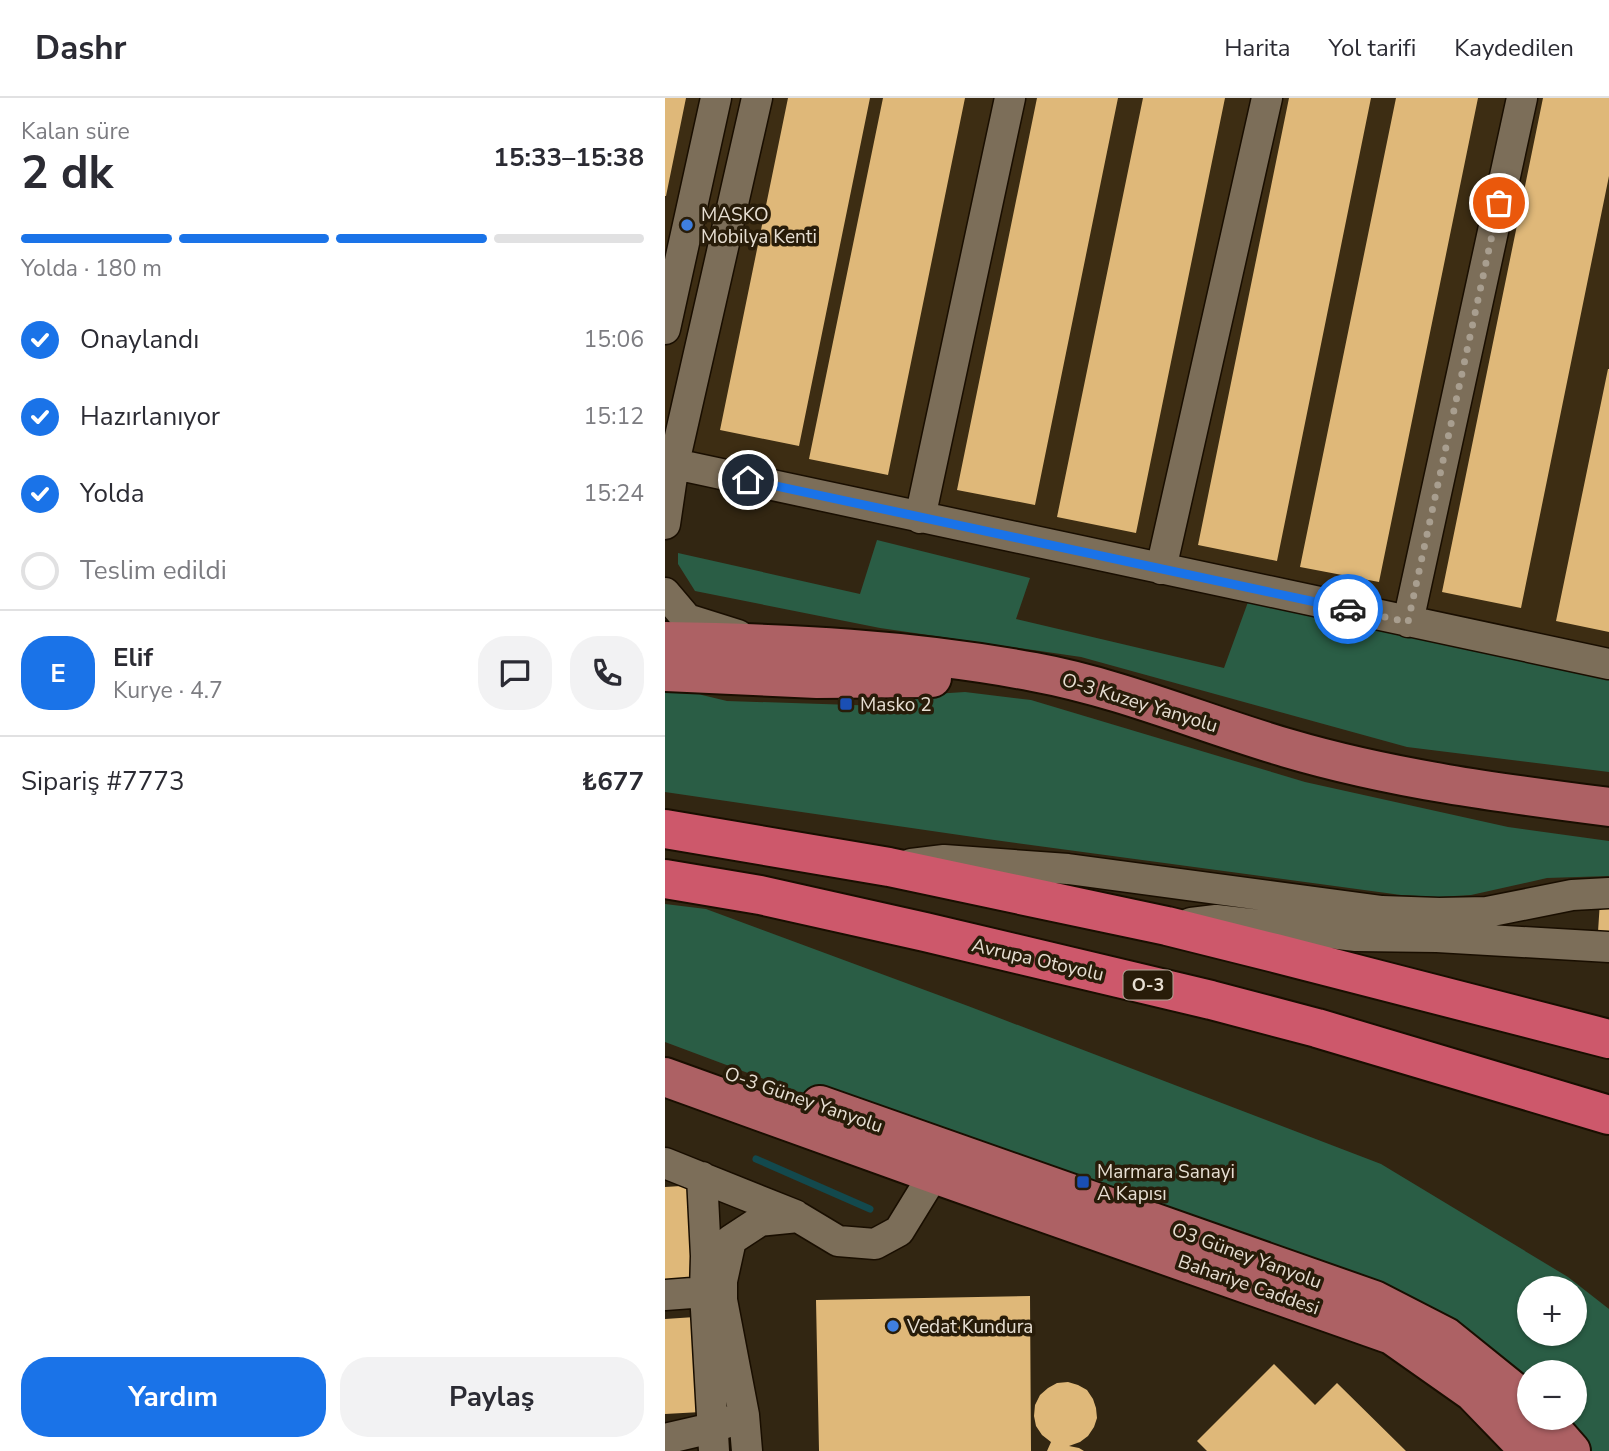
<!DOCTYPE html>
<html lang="tr">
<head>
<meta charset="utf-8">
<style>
	body { margin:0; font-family:"Nunito Sans",sans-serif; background:#f2f2f3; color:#2b2b33; height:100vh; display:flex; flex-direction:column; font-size:26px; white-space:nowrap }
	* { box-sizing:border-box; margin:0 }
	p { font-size:23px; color:#7c7c81 }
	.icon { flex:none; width:38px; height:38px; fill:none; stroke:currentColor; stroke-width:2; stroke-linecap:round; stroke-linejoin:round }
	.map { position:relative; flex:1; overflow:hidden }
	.side { display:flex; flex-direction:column; background:#fff; width:665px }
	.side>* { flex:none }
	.buttons { position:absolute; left:852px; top:1178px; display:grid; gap:14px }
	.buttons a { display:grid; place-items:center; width:70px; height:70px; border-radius:50%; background:#fff; box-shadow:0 2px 5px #0004; font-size:35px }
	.pin { position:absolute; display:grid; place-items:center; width:60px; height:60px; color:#fff; margin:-30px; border:4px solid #fff; border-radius:50%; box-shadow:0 2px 7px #0007 }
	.courier { position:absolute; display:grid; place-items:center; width:70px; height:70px; margin:-35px; border:5px solid #1a73e8; border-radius:50%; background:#fff; color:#222; box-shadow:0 2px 9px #0007 }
	.headline em { font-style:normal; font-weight:700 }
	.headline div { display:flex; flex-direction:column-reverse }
	.headline { display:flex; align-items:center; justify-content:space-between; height:119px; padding:0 21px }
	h1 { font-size:46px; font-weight:700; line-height:52px }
	.bar { display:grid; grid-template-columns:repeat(4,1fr); gap:10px 7px; align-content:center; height:84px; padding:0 21px }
	.bar i { height:9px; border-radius:5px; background:#e1e1e2 }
	.bar .current { background:#1a73e8 }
	.bar p { grid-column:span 4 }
	.line { display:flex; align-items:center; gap:18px; padding:0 21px; border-top:2px solid #e1e1e2 }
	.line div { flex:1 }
	.round { display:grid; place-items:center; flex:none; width:74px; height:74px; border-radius:28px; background:#f2f2f3 }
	ol { padding:0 21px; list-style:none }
	li { display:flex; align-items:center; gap:21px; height:77px }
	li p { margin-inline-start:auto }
	li .icon { padding:7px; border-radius:50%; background:#1a73e8; color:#fff; stroke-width:4 }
	li:last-child { color:#7c7c81 }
	li i { width:38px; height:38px; border:4px solid #e1e1e2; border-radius:50% }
	.primary-button { display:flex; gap:14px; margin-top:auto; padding:14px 21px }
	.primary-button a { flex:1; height:80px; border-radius:28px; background:#1a73e8; color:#fff; font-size:28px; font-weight:700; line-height:80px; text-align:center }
	.primary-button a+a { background:#f2f2f3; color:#2b2b33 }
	header { display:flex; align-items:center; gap:42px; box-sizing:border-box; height:98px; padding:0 35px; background:#fff; border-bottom:2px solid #e1e1e2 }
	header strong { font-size:33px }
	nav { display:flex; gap:38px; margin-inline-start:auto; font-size:24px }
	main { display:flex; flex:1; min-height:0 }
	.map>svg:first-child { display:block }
	.built { fill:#3d2d13 }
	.green { fill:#2a5d45; fill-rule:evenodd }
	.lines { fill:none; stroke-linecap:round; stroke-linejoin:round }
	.stream { stroke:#13494d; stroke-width:7 }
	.building { fill:#dfb879 }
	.minor-casing { stroke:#190e00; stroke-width:33 }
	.major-casing { stroke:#190e00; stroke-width:42 }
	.highway-casing { stroke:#190e00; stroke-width:42 }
	.minor { stroke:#7c6e59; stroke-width:30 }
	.major { stroke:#ad6164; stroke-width:38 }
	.highway { stroke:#cd586b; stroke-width:38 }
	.done { stroke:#a89e8f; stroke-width:7; stroke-dasharray:0 12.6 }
	.route { stroke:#1a73e8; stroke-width:9 }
	.shop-dot { fill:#3f7fe0; stroke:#281c09; stroke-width:2.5 }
	.transit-dot { fill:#1a4fb4; stroke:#281c09; stroke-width:2.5 }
	.labels { text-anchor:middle; stroke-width:7; stroke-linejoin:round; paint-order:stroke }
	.shield { fill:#281c09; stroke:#aea496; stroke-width:2 }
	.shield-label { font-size:18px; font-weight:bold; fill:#e7dfd3 }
	.poi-label { font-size:19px; fill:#e7dfd3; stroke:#281c09; text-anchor:start }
	.street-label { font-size:19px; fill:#e7dfd3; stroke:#281c09 }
</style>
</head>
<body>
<header>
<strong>Dashr</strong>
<nav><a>Harita</a><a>Yol tarifi</a><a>Kaydedilen</a></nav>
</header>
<main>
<section class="side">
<div class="headline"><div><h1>2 dk</h1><p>Kalan süre</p></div><em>15:33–15:38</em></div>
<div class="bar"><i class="current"></i><i class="current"></i><i class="current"></i><i></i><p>Yolda · 180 m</p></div>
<ol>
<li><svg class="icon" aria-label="check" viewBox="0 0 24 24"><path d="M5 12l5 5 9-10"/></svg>Onaylandı<p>15:06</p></li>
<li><svg class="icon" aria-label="check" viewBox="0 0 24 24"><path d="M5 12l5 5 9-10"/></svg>Hazırlanıyor<p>15:12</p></li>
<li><svg class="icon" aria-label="check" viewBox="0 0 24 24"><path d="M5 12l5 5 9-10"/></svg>Yolda<p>15:24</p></li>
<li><i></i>Teslim edildi</li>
</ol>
<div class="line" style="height:126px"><b class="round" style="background:#1a73e8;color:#fff">E</b><div><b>Elif</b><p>Kurye · 4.7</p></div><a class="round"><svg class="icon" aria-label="chat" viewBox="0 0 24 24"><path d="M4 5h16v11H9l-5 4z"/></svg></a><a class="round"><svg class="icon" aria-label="phone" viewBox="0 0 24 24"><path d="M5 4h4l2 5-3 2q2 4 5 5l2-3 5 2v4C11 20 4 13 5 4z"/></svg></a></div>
<div class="line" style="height:91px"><div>Sipariş #7773</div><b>₺677</b></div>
<div class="primary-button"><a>Yardım</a><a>Paylaş</a></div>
</section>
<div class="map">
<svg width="944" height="1353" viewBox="0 0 944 1353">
	<rect width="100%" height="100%" fill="#322612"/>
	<path class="built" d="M 0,0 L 944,0 L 944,576 L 0,374 Z"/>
	<path class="green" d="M 212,442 L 365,480 L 351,521 L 559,570 L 587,493 L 944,576 L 944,674 L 742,649 L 416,559 L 215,530 L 30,493 L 13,466 L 13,455 L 195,496 Z
		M 0,587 L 15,587 L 37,597 L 62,603 L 218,608 L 269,596 L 300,594 L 366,602 L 640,684 L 843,729 L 944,743 L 944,778 L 882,780 L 806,797 L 773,799 L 736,797 L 322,741 L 0,694 Z
		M 0,806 L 41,811 L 303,908 L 716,1066 L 903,1179 L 944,1211 L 944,1353 L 926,1353 L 902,1320 L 910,1320 L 910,1274 L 864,1274 L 864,1289 L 553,1150 L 0,944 ZM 864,1190 L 910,1190 L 910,1236 L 864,1236 Z"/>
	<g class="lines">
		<path class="stream" d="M 91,1061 L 205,1111"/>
	</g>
	<path class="building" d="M 0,0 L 21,0 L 1,98 L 0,98 Z
		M 123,0 L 205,0 L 134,348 L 55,332 Z
		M 218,0 L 300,0 L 223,377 L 144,361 Z
		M 372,0 L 453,0 L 370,407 L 292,392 Z
		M 478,0 L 560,0 L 471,435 L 392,419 Z
		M 624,0 L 706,0 L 612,463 L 533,447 Z
		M 731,0 L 813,0 L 714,484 L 635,469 Z
		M 878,0 L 944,0 L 944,78 L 856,510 L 777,494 Z
		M 943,271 L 944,271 L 944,534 L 891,523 Z
		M 935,803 L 944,804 L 944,834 L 933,834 Z
		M 32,1087 L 38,1184 L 0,1186 L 0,1089 Z
		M 365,1198 L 366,1353 L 154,1353 L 151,1202 Z
		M 30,1219 L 36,1314 L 0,1316 L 0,1221 Z
		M 609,1266 L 650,1307 L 672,1285 L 741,1353 L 542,1353 L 532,1343 Z
		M 403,1284 L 413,1287 L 422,1292 L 428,1301 L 431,1310 L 432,1320 L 429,1329 L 423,1338 L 415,1344 L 404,1348 L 414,1350 L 419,1353 L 382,1353 L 386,1344 L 377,1337 L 371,1328 L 369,1318 L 370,1307 L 375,1297 L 383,1290 L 392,1285 Z"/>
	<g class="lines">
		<defs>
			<path id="minor" d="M 0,231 L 51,0
				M 0,364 L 944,566
				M 255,420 L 345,0
				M 0,426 L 9,365 L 92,0
				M 496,471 L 602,0
				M 0,495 L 22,521 L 73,537
				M 743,524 L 857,0
				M 246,766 L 279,762 L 403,771 L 717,813 L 774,815 L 822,814 L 907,797 L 944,795
				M 526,825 L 551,822 L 691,838 L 772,839 L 944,849
				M 0,1065 L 130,1117
				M 37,1079 L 41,1158 L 40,1194 L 49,1353
				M 0,1197 L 40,1194 L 57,1202
				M 0,1341 L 47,1330 L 66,1323
				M 82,1353 L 79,1317 L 57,1202 L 57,1183 L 66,1142 L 95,1123 L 133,1119 L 173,1143 L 210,1146 L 234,1133 L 269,1076 L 275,1056"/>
			<path id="major" d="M 0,543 C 123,545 247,551 369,574 C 456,590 537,625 622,650 C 727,681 835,695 944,709
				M 0,574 L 152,581 L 267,580
				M 0,979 L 269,1076 L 727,1237 L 808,1294 L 865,1353
				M 155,1007 L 709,1202 L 781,1239 L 864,1306
				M 877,1320 L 906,1353"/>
			<path id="highway" d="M 0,731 L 224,769 L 502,828 L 610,855 L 944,941
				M 0,781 L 95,797 L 260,834 L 546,902 L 652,930 L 944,1017"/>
		</defs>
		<use href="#minor" class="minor-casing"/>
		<use href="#major" class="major-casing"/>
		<use href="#highway" class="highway-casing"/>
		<use href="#minor" class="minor"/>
		<use href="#major" class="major"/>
		<use href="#highway" class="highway"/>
	</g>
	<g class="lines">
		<path class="done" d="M 683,511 L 743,524 L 834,105"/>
		<path class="route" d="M 83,382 L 683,511"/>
	</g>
	<g class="shop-dot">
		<circle cx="22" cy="127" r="7"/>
		<circle cx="228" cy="1228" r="7"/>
	</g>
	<g class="transit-dot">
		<rect x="174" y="599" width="14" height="14" rx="3.5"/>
		<rect x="411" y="1077" width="14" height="14" rx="3.5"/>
	</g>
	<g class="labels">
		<rect class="shield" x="458.5" y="872.5" width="49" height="29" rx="5"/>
		<g class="shield-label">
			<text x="483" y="893">O-3</text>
		</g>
		<g class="poi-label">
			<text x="36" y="123">MASKO<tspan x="36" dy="22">Mobilya Kenti</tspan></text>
			<text x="195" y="613">Masko 2</text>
			<text x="432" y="1080">Marmara Sanayi<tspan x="432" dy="22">A Kapısı</tspan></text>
			<text x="242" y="1235">Vedat Kundura</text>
		</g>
		<g class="street-label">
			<text transform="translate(475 604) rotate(17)" y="7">O-3 Kuzey Yanyolu</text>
			<text transform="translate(373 861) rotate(13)" y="7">Avrupa Otoyolu</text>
			<text transform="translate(139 1001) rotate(19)" y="7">O-3 Güney Yanyolu</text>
			<text transform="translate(582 1157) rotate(20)" y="7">O3 Güney Yanyolu</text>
			<text transform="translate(584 1186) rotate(19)" y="7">Bahariye Caddesi</text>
		</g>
	</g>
</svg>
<div class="buttons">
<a>+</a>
<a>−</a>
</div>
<div class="pin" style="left:834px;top:105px;background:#ea580c"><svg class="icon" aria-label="bag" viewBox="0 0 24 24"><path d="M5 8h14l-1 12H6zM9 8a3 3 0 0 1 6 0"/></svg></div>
<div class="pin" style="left:83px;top:382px;background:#1f2937"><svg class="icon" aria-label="home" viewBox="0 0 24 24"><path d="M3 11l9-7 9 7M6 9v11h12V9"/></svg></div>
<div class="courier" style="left:683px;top:511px"><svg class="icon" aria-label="car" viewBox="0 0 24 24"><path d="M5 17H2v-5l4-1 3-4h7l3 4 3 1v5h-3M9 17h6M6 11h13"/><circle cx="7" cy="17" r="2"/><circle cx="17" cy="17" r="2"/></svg></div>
</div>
</main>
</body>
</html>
